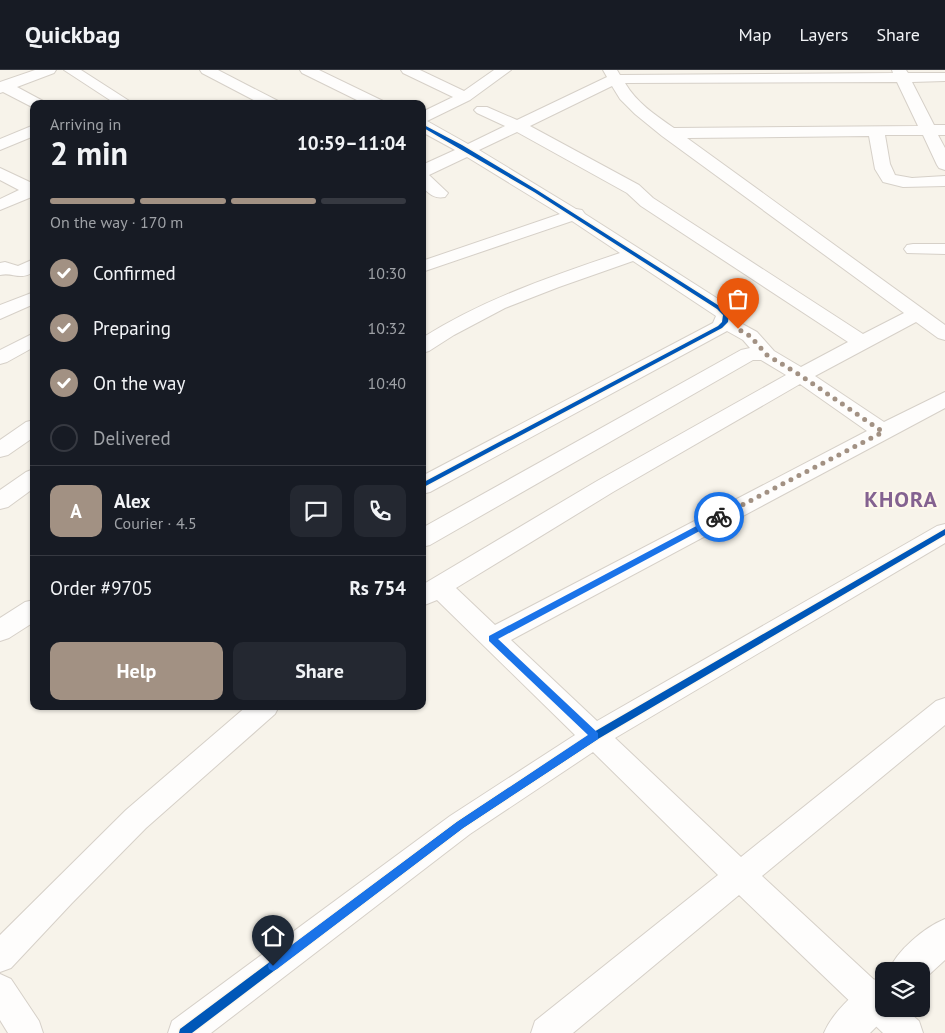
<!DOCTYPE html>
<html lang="en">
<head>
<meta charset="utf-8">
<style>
	body { margin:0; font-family:"PT Sans",sans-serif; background:#242831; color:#f1f3f6; height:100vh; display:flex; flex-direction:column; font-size:19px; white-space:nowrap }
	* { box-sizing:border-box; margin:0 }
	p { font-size:16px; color:#9ea1a6 }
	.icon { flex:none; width:28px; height:28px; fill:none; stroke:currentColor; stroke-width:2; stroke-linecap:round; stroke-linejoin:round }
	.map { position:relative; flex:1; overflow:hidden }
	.drawer { position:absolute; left:30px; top:30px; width:396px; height:610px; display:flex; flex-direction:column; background:#171b24; border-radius:10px; box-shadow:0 1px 4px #0004 }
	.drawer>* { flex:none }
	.tools { position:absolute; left:875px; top:892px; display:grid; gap:10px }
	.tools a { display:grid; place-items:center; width:55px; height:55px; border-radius:10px; background:#171b24; box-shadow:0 1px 4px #0004; font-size:25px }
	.pin { position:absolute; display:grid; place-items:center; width:42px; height:42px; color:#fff; margin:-51px -21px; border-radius:50% 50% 50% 0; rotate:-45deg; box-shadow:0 0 5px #0007 }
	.pin .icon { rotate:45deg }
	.courier { position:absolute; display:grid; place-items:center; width:50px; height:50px; margin:-25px; border:4px solid #1a73e8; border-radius:50%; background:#fff; color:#222; box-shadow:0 1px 6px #0007 }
	.head em { font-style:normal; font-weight:800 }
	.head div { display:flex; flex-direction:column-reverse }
	.head { display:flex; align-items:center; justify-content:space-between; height:85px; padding:0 20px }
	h1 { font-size:32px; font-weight:800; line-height:38px }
	.bar { display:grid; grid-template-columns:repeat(4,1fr); gap:8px 5px; align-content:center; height:60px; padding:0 20px }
	.bar i { height:6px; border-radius:4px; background:#363941 }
	.bar .current { background:#a29183 }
	.bar p { grid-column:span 4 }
	.line { display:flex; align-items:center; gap:12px; padding:0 20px; border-top:1px solid #363941 }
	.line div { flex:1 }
	.round { display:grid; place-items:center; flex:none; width:52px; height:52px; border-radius:10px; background:#242831 }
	ol { padding:0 20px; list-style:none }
	li { display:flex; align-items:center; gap:15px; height:55px }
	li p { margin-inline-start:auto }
	li .icon { padding:5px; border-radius:50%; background:#a29183; color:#fff; stroke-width:4 }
	li:last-child { color:#9ea1a6 }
	li i { width:28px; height:28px; border:2px solid #363941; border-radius:50% }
	.primary-button { display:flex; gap:10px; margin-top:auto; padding:10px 20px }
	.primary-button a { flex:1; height:58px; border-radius:10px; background:#a29183; color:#fff; font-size:20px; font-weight:800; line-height:58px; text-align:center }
	.primary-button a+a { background:#242831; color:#f1f3f6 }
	header { display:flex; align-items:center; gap:30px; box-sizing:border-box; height:70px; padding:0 25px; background:#171b24; border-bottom:1px solid #363941 }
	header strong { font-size:24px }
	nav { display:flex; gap:28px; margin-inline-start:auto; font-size:18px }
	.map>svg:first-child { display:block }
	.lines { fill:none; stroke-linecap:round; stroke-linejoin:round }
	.street-casing { stroke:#d6d0c8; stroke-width:2 }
	.secondary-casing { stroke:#d6d0c8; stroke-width:2 }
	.street { fill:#fefdfc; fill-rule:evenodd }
	.secondary { fill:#fefdfc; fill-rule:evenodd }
	.cycleway-casing { stroke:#fef8eb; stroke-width:3 }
	.cycleway { fill:#0057b8; fill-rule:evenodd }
	.route { fill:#1a73e8 }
	.done { stroke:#a29183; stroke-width:5; stroke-dasharray:0 9 }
	.labels { text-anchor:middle; stroke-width:4; stroke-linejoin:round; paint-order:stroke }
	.district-label { font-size:22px; font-weight:bold; letter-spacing:1px; fill:#846290; stroke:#fef8eb }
</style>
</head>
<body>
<header>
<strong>Quickbag</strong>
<nav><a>Map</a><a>Layers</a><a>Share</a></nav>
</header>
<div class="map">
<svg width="945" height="963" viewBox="0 0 945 963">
	<rect width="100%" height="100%" fill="#f7f3ea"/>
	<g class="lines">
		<defs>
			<path id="street" d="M 35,0 L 56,0 L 54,3 L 17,17 L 43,31 L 45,34 L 34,34 L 34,38 L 3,22 L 0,23 L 0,12 Z
				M 64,0 L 81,0 L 134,34 L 116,34 Z
				M 200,0 L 218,0 L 278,31 L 280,34 L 261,34 L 202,3 Z
				M 300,0 L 319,0 L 383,31 L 385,34 L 365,34 L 302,3 Z
				M 401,0 L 420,0 L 464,21 L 494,0 L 511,0 L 470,30 L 427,51 L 468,74 L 505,56 L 477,43 L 474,40 L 477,37 L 487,37 L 517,50 L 607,7 L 603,0 L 617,0 L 620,5 L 893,3 L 892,0 L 906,0 L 908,3 L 945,3 L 945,11 L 912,12 L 934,55 L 945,55 L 945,65 L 938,65 L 945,78 L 945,100 L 939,98 L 937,95 L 923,65 L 885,65 L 890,94 L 895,105 L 912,108 L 945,106 L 945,116 L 903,117 L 883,112 L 875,99 L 869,66 L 687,68 L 945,255 L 945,270 L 938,268 L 916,252 L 815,306 L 884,352 L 945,322 L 945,338 L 511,570 L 597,651 L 937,456 L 945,454 L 945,473 L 615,668 L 741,787 L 936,631 L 945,628 L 945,655 L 762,806 L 884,919 L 884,939 L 905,939 L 919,951 L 923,963 L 883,963 L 739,825 L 573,963 L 531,963 L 535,951 L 718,805 L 593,682 L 470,764 L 211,963 L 168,963 L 172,951 L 450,746 L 575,665 L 437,530 L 422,536 L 422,515 L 597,411 L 786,305 L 761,290 L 753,290 L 430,475 L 422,477 L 422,458 L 741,280 L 750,278 L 743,270 L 727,261 L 430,422 L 422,424 L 422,406 L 713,253 L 716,246 L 633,191 L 559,217 L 505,238 L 454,265 L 429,281 L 422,283 L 422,268 C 484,229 552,206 620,183 L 572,151 L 422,202 L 422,191 L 560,144 L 467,87 L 429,105 L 448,123 L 445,127 C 434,129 430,124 422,117 L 422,95 L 455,80 L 422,62 L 422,42 L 453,27 L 403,3 ZM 897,12 L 918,56 L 674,58 C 655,45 637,33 625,13 ZM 612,16 L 620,29 L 635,44 L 662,66 L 904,243 L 863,264 L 653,128 L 639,115 L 530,56 ZM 517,62 L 627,123 L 641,136 L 848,272 L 801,297 L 774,281 L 757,262 L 735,250 L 736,245 L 726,234 L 585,144 L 582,140 L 576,139 L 479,80 ZM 800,314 L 867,361 L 495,555 L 456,518 L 613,422 Z
				M 34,55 L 34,66 L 0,80 L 0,69 Z
				M 0,98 L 34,114 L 34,126 L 0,140 L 0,129 L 19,120 L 0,110 Z
				M 913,174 L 945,174 L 945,184 L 907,183 L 904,179 L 907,175 Z
				M 34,189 L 34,202 C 18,211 14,202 0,205 L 0,193 L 5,192 L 18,196 Z
				M 34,222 L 34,234 L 0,249 L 0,235 Z
				M 34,263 L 34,277 L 7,292 L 0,294 L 0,280 Z
				M 34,350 L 34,367 L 8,385 L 0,387 L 0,370 L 26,352 Z
				M 34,399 L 34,418 L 8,437 L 0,439 L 0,420 L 26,402 Z
				M 34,530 L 34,552 L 9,568 L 0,571 L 0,548 L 25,532 Z
				M 247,636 L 279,636 L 275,644 L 146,758 L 72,833 L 11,898 L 0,902 L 0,865 L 126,740 Z
				M 0,904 L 11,909 L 39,951 L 43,963 L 8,963 L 0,950 Z"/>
			<path id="secondary" d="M 945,849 L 945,890 L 921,912 L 921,901 L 889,901 C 896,881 925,857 945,849 Z
				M 884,905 L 884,939 L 894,939 L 870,963 L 824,963 C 833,941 862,914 884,905 Z"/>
		</defs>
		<use href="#street" class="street-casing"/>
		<use href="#secondary" class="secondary-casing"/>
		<use href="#street" class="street"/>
		<use href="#secondary" class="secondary"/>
		<defs>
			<path id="cycleway" d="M 422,54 L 462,75 L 537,120 L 721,237 L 729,245 L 728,252 L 722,258 L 422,418 L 422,413 L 718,256 L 722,252 L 723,245 L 717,239 L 534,122 L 422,57 Z
				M 945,459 L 945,465 L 598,669 L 463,758 L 192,963 L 179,963 L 180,959 L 457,752 L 592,663 Z"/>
		</defs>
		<use href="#cycleway" class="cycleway-casing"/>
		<use href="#cycleway" class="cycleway"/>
	</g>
	<path class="route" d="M 719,444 L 723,447 L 722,449 L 498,569 L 598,663 L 598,669 L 463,758 L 277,899 L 273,901 L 269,899 L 268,896 L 269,892 L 457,752 L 588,665 L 489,571 L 489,566 Z"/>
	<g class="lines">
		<path class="done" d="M 719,447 L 883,362 L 800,305 L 767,285 L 750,266 L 738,259"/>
	</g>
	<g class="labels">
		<g class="district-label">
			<text x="901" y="437">KHORA</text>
		</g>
	</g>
</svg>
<div class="tools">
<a><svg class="icon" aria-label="layers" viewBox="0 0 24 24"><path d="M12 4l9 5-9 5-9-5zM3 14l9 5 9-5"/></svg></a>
</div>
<div class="pin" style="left:738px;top:259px;background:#ea580c"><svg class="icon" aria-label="bag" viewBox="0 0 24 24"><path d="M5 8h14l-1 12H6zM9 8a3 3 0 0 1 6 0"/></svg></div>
<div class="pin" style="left:273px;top:896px;background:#1f2937"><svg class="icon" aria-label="home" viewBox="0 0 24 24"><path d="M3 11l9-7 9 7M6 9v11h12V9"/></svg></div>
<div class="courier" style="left:719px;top:447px"><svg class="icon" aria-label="bike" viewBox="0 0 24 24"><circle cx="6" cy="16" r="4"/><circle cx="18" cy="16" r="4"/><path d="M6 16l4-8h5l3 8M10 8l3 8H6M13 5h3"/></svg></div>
<section class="drawer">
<div class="head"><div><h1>2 min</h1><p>Arriving in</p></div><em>10:59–11:04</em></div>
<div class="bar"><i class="current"></i><i class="current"></i><i class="current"></i><i></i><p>On the way · 170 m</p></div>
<ol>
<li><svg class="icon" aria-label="check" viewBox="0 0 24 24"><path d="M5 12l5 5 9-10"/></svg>Confirmed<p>10:30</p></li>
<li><svg class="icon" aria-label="check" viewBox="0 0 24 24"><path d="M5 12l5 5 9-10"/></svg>Preparing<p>10:32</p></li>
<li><svg class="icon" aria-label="check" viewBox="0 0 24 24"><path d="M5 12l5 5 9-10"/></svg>On the way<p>10:40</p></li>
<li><i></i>Delivered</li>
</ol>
<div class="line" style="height:90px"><b class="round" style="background:#a29183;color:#fff">A</b><div><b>Alex</b><p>Courier · 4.5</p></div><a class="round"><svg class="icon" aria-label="chat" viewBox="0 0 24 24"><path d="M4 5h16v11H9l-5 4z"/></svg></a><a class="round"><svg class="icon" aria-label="phone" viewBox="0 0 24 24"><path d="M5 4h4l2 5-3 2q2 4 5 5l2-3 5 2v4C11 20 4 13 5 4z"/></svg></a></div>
<div class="line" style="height:65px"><div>Order #9705</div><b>Rs 754</b></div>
<div class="primary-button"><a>Help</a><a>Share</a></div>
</section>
</div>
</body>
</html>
